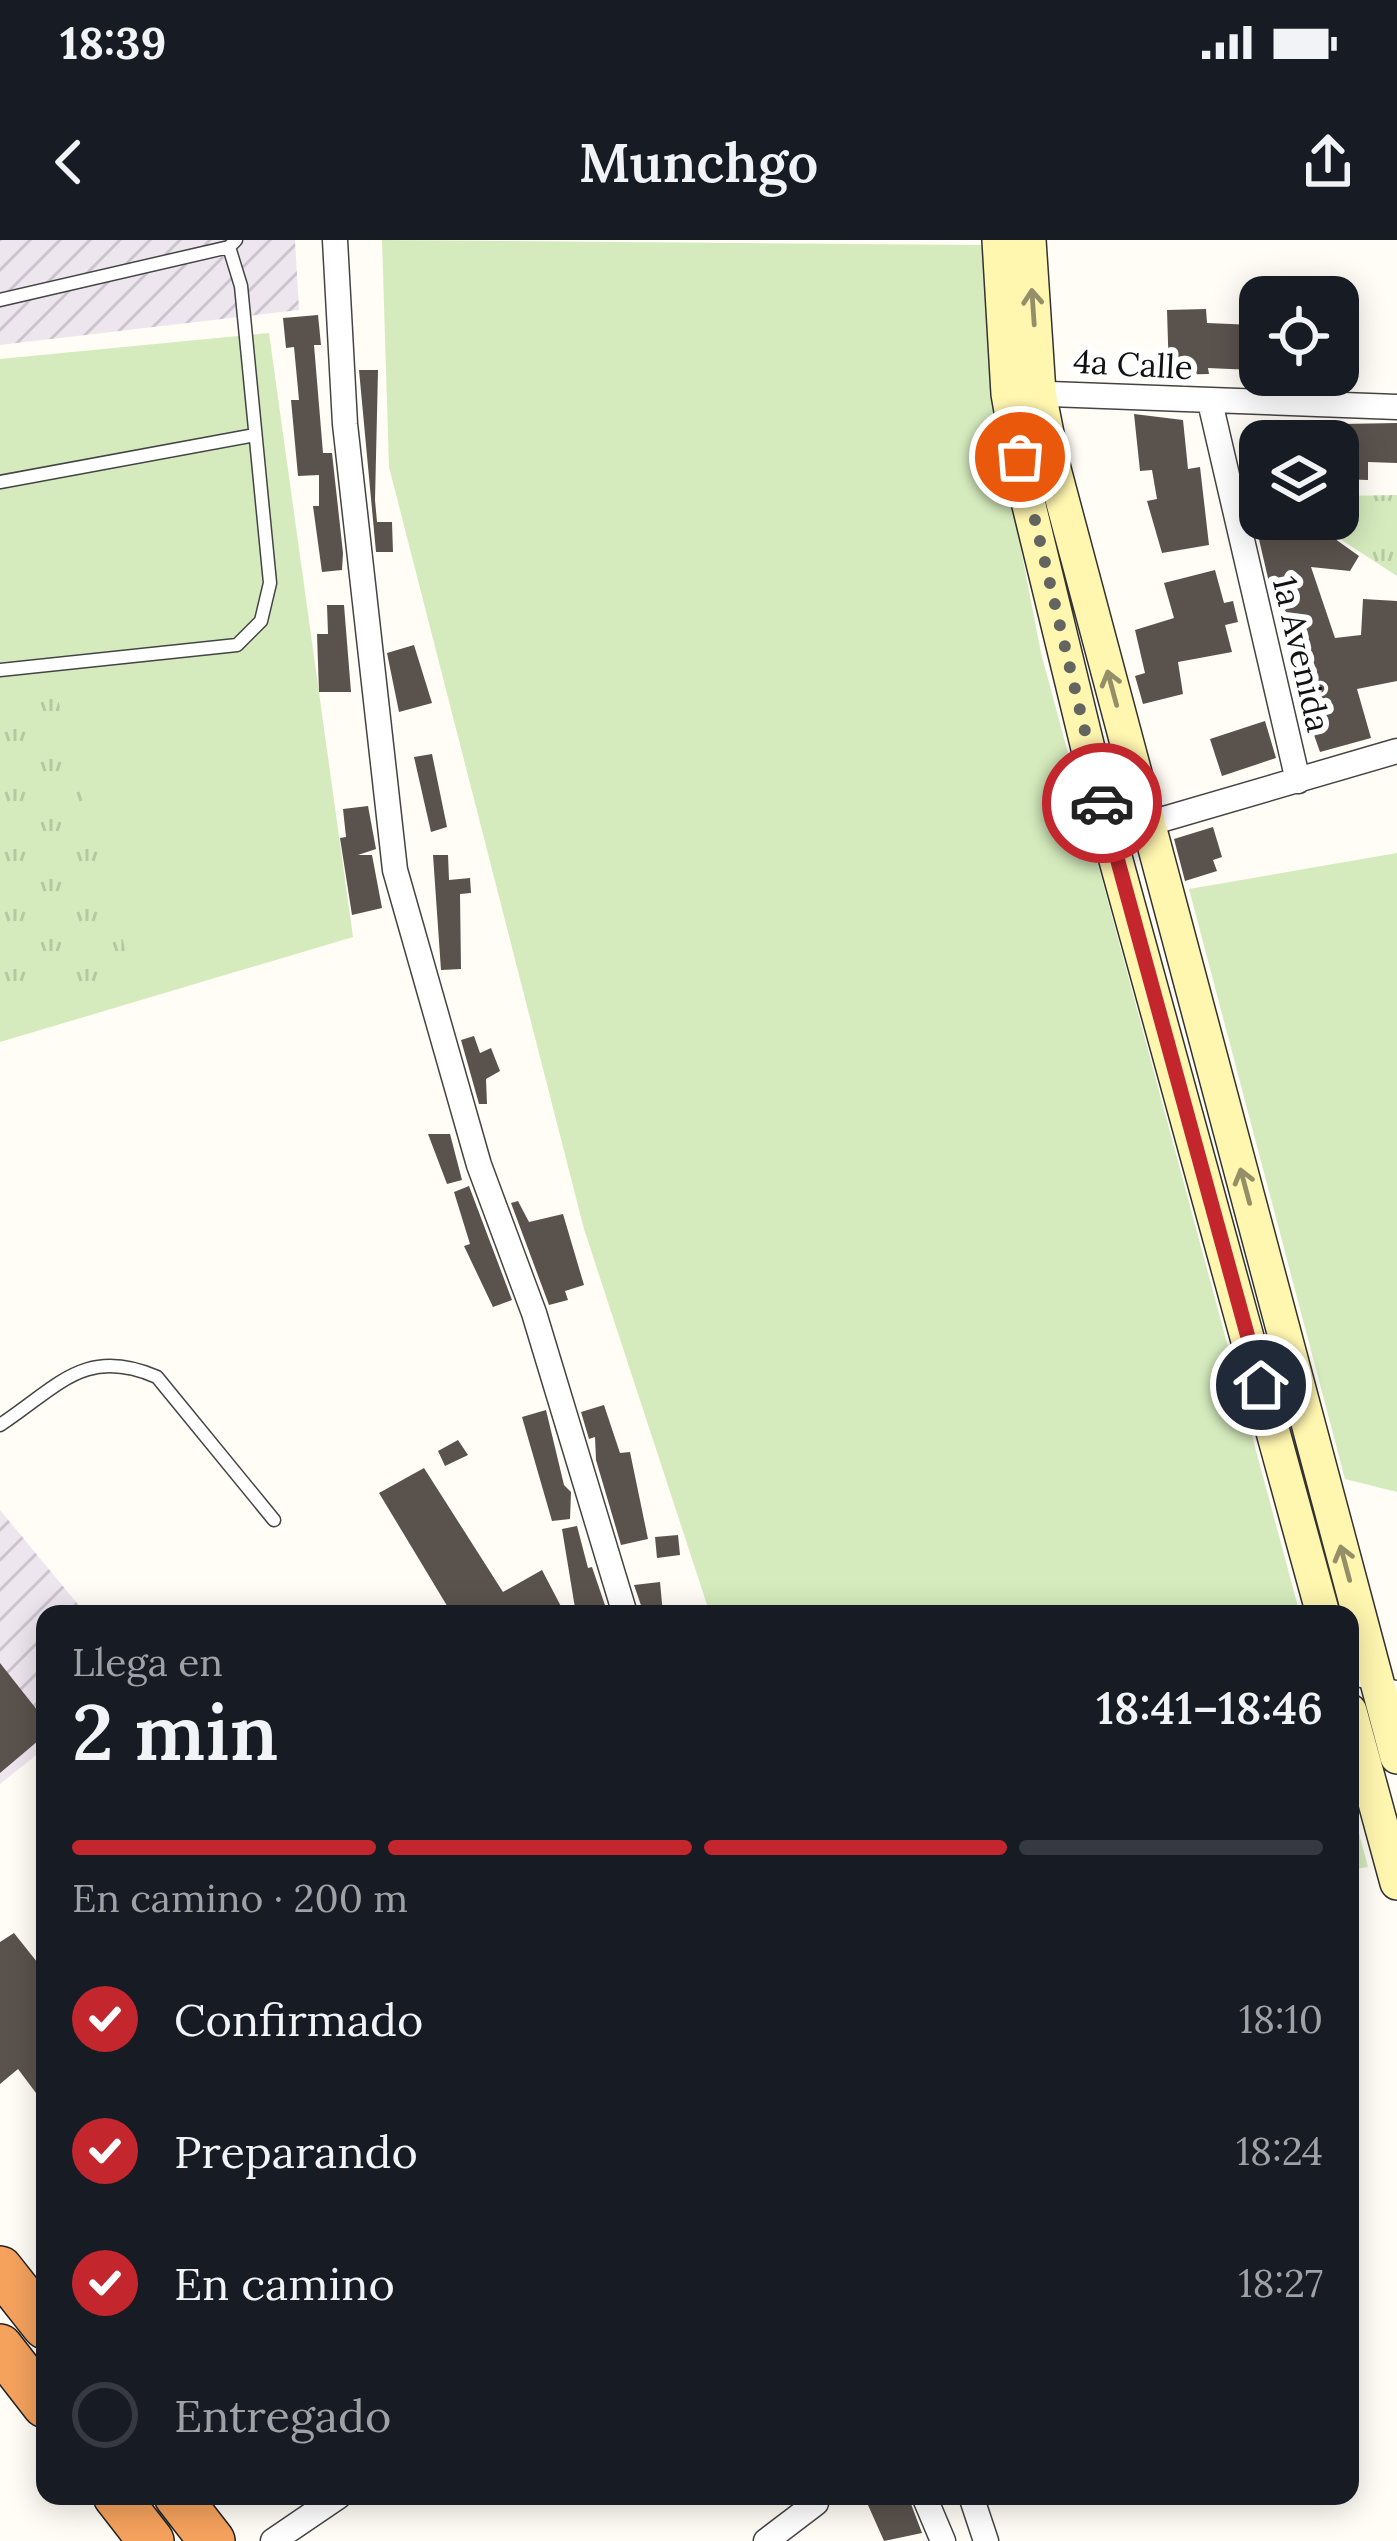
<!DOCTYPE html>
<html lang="es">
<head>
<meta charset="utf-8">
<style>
	body { margin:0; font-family:Lora,serif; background:#20242c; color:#f1f3f6; height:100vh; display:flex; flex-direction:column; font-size:45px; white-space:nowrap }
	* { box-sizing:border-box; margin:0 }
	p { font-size:39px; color:#9ea1a6 }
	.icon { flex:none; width:66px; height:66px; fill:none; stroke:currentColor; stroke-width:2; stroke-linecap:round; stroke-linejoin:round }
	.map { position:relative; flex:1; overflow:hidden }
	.drawer { position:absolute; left:36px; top:1365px; width:1323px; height:900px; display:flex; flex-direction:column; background:#171b24; border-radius:24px; box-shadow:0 6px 30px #0003 }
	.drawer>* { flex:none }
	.controls { position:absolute; left:1239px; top:36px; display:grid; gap:24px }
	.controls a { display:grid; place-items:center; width:120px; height:120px; border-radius:24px; background:#171b24; box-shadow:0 6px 30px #0003; font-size:60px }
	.pin { position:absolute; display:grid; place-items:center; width:102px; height:102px; color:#fff; margin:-51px; border:6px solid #fff; border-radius:50%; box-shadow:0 3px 12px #0007 }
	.courier { position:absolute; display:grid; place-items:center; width:120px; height:120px; margin:-60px; border:9px solid #c4262e; border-radius:50%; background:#fff; color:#222; box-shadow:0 3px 15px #0007 }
	.head em { font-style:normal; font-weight:600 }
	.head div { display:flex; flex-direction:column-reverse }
	.head { display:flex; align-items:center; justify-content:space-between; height:204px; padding:0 36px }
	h1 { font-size:78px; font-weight:600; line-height:90px }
	.bar { display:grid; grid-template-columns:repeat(4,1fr); gap:18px 12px; align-content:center; height:144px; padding:0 36px }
	.bar i { height:15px; border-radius:9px; background:#363941 }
	.bar .on { background:#c4262e }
	.bar p { grid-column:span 4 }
	ol { padding:0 36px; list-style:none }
	li { display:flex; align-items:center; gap:36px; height:132px }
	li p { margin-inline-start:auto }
	li .icon { padding:12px; border-radius:50%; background:#c4262e; color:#fff; stroke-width:4 }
	li:last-child { color:#9ea1a6 }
	li i { width:66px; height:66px; border:6px solid #363941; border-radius:50% }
	.status { display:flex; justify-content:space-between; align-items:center; height:84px; padding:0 60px; background:#171b24; direction:ltr }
	.status svg { height:33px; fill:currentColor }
	header { display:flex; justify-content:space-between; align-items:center; height:156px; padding:0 36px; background:#171b24; font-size:54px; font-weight:600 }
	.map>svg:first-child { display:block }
	.industrial { fill:url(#industrial-furrows) }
	.grass { fill:#d5ebbd }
	.park { fill:url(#park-tufts) }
	.building { fill:#5a524d }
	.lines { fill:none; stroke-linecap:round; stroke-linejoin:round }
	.lane-casing { stroke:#444; stroke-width:15 }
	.street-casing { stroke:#444; stroke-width:27 }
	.secondary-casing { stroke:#333; stroke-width:36 }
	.highway-casing { stroke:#222; stroke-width:48 }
	.lane { stroke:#fff; stroke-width:12 }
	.street { stroke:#fff; stroke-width:24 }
	.secondary { stroke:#fff6b0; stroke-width:33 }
	.highway { stroke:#f5a25d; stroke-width:45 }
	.oneway { stroke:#948f68 }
	.done { stroke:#646461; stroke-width:12; stroke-dasharray:0 21.6 }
	.route { stroke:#c4262e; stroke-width:15 }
	.labels { text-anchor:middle; stroke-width:12; stroke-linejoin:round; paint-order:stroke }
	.street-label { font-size:33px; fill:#111; stroke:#fff }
</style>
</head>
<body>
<div class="status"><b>18:39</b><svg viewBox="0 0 49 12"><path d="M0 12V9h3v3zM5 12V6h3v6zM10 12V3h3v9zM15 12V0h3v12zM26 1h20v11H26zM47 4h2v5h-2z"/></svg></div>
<header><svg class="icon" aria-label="back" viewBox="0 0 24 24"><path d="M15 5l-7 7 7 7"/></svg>Munchgo<svg class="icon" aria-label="share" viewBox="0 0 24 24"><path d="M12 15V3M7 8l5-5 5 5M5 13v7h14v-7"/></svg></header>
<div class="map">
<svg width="1397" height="2301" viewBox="0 0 1397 2301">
	<defs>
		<pattern id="industrial-furrows" width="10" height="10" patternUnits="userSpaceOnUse" patternTransform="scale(3)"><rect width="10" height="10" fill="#eee6ef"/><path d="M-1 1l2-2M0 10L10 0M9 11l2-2" fill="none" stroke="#cbc4cc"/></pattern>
		<pattern id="park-tufts" width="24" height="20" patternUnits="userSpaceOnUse" patternTransform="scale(3)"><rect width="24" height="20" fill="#d5ebbd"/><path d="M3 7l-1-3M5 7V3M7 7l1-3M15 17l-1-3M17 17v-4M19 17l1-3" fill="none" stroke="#b6c8a1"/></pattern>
	</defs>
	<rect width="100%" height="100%" fill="#fffdf5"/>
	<path class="industrial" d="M 0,0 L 295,0 L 299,70 L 0,105 Z
		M 0,1270 L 86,1374 L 45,1374 L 45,1508 L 0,1544 Z"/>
	<path class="grass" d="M 382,0 L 982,5 L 999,196 L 1041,413 L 1300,1374 L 710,1374 L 584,989 L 389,227 Z
		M 269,93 L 353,697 L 0,802 L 0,119 Z
		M 1397,613 L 1397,1252 L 1345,1239 L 1189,649 Z
		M 1350,1560 L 1368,1627 L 1350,1630 Z"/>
	<path class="park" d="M 1397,255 L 1397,336 L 1337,297 L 1339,256 Z
		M 54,445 L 132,734 L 0,772 L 0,454 Z"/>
	<path class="building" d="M 1206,69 L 1207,83 L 1254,85 L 1252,130 L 1208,128 L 1209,134 L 1169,135 L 1167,70 Z
		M 318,75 L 321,105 L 314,105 L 323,213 L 332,213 L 343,313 L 342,330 L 322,332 L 313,266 L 319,266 L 319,235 L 298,236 L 291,160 L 299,160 L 294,107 L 286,108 L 283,78 Z
		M 1338,78 L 1355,78 L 1356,133 L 1338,133 Z
		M 359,130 L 378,130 L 375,260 L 377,282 L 392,282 L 393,312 L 376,312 Z
		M 1134,174 L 1183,180 L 1188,229 L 1200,227 L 1209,305 L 1162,313 L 1147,261 L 1157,259 L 1152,230 L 1140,231 Z
		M 1397,183 L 1397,223 L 1368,222 L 1368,240 L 1338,239 L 1342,184 Z
		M 1264,279 L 1307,279 L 1359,316 L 1350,331 L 1311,327 L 1335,398 L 1361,395 L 1363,359 L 1397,361 L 1397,441 L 1357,449 L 1371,498 L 1320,512 L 1299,452 L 1315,449 L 1293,384 L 1288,386 L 1275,349 L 1271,351 L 1258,295 L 1263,295 Z
		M 1215,330 L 1224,363 L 1233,361 L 1238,382 L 1225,385 L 1232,412 L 1178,422 L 1183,454 L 1143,464 L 1135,436 L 1145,433 L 1135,390 L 1174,378 L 1164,343 Z
		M 327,365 L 344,365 L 351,452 L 319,452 L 317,394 L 328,394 Z
		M 414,405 L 432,463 L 399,472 L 387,413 Z
		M 1265,481 L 1276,518 L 1222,536 L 1210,499 Z
		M 432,514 L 447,587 L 431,592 L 414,517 Z
		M 368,566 L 376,609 L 358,615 L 372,615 L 382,668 L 352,675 L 340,598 L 346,597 L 343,569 Z
		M 1213,587 L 1222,617 L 1213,620 L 1217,631 L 1185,641 L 1174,599 Z
		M 433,615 L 448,615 L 449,640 L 470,638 L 471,653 L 460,654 L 461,729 L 441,730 Z
		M 474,796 L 480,813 L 491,808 L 500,831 L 486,839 L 487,864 L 479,864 L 461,800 Z
		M 428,894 L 450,894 L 462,940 L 447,944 Z
		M 469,946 L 512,1060 L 493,1067 L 464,1006 L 470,1004 L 454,952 Z
		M 518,961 L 529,982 L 563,974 L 584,1045 L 565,1051 L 568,1060 L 549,1065 L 511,963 Z
		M 604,1165 L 620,1213 L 630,1212 L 648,1299 L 621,1305 L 596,1220 L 595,1197 L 589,1199 L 581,1172 Z
		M 546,1170 L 564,1245 L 571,1252 L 570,1279 L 552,1281 L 522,1177 Z
		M 458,1200 L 468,1215 L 445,1226 L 438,1211 Z
		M 424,1228 L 503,1352 L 542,1330 L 565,1374 L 452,1374 L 379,1253 Z
		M 577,1286 L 588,1328 L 592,1327 L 608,1374 L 576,1374 L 562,1289 Z
		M 678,1295 L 680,1315 L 657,1318 L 655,1297 Z
		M 660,1342 L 663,1374 L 644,1374 L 634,1345 Z
		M 0,1423 L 45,1480 L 45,1495 L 0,1533 Z
		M 14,1693 L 45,1732 L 45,1865 L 18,1829 L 0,1844 L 0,1702 Z
		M 864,2256 L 908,2256 L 922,2293 L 884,2301 Z"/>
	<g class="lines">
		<defs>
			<path id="lane" d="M 0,60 L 229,7 L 236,0
				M 0,242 L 255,195
				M 0,430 L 237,405 L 261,381 L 270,343 L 241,46 L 229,7
				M 0,1185 C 59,1146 85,1106 157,1137 L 274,1280
				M 1350,1439 L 1397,1447"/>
			<path id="street" d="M 335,0 L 345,184 L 395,630 L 479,925 L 534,1073 L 625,1374
				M 1023,153 L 1397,167
				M 1210,162 L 1298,541
				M 1109,595 L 1397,511
				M 924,2256 L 943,2301
				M 971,2256 L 986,2301
				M 273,2301 L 339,2256
				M 766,2301 L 816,2263"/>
			<path id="secondary" d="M 999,0 L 1008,154 L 1025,249 L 1109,595 L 1323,1374
				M 1029,0 L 1039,153 L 1054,229 L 1397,1517
				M 1350,1471 L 1397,1643"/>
			<path id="highway" d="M 0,2029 L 45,2086
				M 0,2107 L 45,2165
				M 116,2256 L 151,2301
				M 177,2256 L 212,2301"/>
		</defs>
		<use href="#lane" class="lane-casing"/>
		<use href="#street" class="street-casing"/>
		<use href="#secondary" class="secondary-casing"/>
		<use href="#highway" class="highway-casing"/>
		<use href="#lane" class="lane"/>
		<use href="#street" class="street"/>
		<use href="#secondary" class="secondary"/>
		<use href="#highway" class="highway"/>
	</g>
	<defs><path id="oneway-shaft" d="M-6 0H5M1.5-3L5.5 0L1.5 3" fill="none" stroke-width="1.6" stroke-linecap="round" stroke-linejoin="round" transform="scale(3)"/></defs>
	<g class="oneway">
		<use href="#oneway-shaft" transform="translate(1033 67) rotate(-94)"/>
		<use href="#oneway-shaft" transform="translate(1112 448) rotate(-105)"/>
		<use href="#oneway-shaft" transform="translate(1245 946) rotate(-105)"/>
		<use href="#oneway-shaft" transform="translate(1345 1323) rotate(-105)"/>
	</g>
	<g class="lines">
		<path class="done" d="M 1020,217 L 1102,563"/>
		<path class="route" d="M 1102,563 L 1261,1145"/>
	</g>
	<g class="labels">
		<g class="street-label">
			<text transform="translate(1133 124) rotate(3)" y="12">4a Calle</text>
			<text transform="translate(1302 414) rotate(77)" y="12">1a Avenida</text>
		</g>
	</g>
</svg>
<div class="controls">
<a><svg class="icon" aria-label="locate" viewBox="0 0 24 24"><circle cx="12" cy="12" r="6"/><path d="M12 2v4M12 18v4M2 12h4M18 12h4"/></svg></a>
<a><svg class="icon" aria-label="layers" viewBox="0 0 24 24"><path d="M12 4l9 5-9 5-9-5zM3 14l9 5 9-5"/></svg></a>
</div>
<div class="pin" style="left:1020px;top:217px;background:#ea580c"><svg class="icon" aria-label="bag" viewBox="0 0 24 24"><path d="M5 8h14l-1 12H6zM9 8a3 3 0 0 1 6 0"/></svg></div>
<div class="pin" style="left:1261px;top:1145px;background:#1f2937"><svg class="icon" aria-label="home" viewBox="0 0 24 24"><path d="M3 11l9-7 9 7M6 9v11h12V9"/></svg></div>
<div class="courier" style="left:1102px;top:563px"><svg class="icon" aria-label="car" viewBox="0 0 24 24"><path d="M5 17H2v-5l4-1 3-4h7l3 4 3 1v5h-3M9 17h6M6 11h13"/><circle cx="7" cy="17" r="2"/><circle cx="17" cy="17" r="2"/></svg></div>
<section class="drawer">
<div class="head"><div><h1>2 min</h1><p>Llega en</p></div><em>18:41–18:46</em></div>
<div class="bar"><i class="on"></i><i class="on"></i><i class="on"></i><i></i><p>En camino · 200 m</p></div>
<ol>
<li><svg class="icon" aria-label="check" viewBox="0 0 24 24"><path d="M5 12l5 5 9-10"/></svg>Confirmado<p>18:10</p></li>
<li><svg class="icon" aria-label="check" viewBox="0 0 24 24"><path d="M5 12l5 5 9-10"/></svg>Preparando<p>18:24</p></li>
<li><svg class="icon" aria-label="check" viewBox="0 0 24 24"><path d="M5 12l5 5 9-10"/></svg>En camino<p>18:27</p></li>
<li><i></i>Entregado</li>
</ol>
</section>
</div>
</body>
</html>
